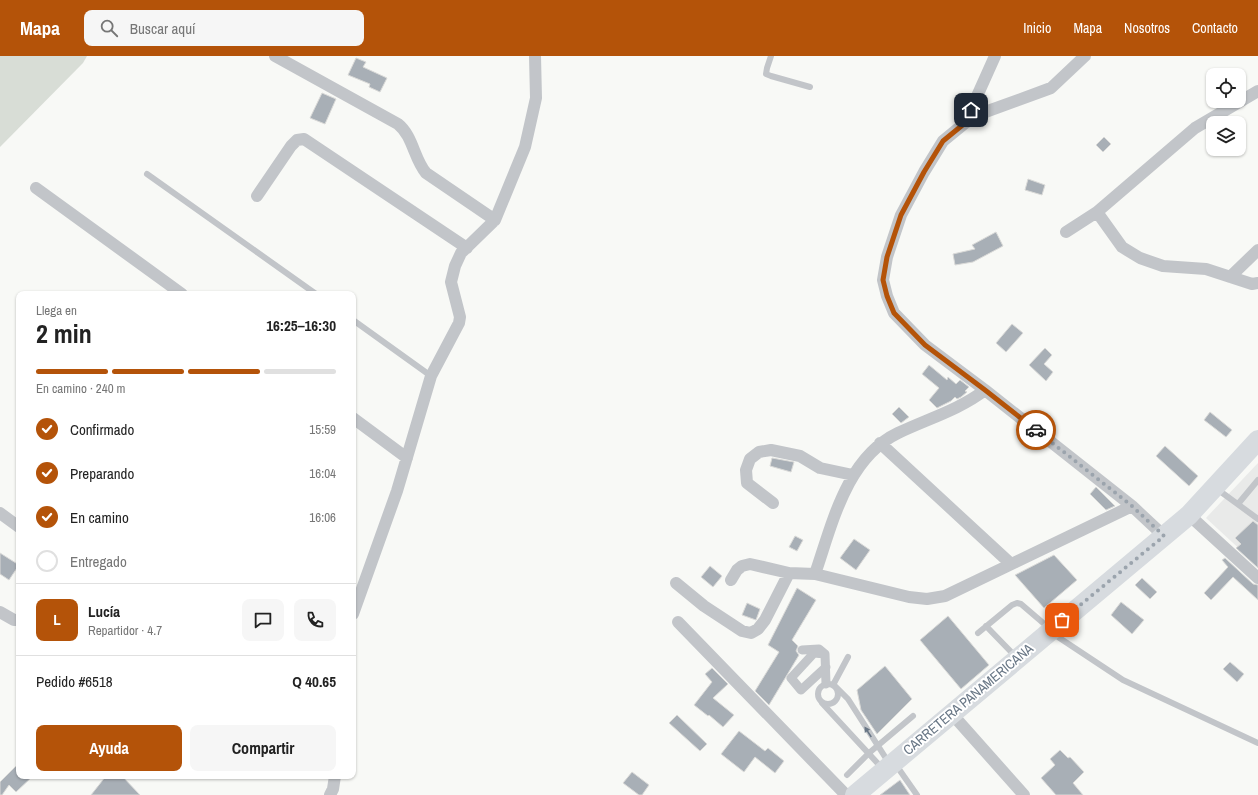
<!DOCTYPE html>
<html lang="es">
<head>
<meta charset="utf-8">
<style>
	body { margin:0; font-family:"Archivo Narrow",sans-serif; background:#f6f6f6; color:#222; height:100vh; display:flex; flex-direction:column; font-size:15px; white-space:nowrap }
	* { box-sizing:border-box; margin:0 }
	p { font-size:13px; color:#767676 }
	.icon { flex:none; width:22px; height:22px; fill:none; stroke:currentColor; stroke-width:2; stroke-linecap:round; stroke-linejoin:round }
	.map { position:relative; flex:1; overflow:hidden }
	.panel { position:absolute; left:16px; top:235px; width:340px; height:488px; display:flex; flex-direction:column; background:#fff; border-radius:8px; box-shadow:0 1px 3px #0004 }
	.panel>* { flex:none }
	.buttons { position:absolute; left:1206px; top:12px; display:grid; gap:8px }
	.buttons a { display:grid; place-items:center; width:40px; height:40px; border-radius:8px; background:#fff; box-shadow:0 1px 3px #0004; font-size:20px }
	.pin { position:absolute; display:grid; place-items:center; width:34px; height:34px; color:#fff; margin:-17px; border-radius:8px; box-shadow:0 2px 6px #0006 }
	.courier { position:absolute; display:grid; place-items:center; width:40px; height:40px; margin:-20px; border:3px solid #b45309; border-radius:50%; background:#fff; color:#222; box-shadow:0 1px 5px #0007 }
	.summary em { font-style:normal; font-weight:800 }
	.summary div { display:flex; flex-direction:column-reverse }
	.summary { display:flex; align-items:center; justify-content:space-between; height:68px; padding:0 20px }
	h1 { font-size:26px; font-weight:800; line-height:30px }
	.bar { display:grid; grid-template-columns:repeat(4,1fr); gap:6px 4px; align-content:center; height:48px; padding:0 20px }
	.bar i { height:5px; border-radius:3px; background:#e0e0e0 }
	.bar .current { background:#b45309 }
	.bar p { grid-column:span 4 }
	.line { display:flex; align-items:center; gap:10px; padding:0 20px; border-top:1px solid #e0e0e0 }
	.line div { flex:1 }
	.round { display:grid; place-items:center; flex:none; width:42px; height:42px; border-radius:8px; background:#f6f6f6 }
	ol { padding:0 20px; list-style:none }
	li { display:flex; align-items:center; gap:12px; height:44px }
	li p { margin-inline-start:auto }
	li .icon { padding:4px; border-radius:50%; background:#b45309; color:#fff; stroke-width:4 }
	li:last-child { color:#767676 }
	li i { width:22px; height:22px; border:2px solid #e0e0e0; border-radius:50% }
	.cta { display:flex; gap:8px; margin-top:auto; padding:8px 20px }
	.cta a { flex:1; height:46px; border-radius:8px; background:#b45309; color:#fff; font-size:16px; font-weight:800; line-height:46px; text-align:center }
	.cta a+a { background:#f6f6f6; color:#222 }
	header { display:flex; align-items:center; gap:24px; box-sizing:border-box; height:56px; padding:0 20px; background:#b45309; color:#fff }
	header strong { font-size:19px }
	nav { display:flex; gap:22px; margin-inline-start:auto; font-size:14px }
	.search { width:280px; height:36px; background:#f6f6f6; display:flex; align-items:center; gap:10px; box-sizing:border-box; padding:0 14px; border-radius:8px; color:#767676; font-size:15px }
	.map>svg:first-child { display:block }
	.built { fill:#e9eae9 }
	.green { fill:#d8ddd6 }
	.building { fill:#a8afb6; stroke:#dadad8 }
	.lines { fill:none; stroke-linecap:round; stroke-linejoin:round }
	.service { stroke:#c2c5c9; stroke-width:6 }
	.pedestrian { stroke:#c2c5c9; stroke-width:9 }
	.minor { stroke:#c2c5c9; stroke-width:12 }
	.trunk { stroke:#d7dbdf; stroke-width:20 }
	.oneway { fill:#697786 }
	.done { stroke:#9ba4ad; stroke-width:4; stroke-dasharray:0 7.2 }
	.route { stroke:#b45309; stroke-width:5 }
	.labels { text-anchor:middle; stroke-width:4; stroke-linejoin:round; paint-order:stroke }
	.street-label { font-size:14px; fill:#697786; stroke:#fff }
</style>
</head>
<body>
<header>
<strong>Mapa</strong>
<div class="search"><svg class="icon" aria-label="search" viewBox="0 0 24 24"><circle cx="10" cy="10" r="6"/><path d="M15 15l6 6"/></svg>Buscar aquí</div>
<nav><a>Inicio</a><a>Mapa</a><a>Nosotros</a><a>Contacto</a></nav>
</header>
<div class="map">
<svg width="1258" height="739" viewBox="0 0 1258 739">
	<rect width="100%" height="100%" fill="#f8f9f6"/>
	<path class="built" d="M 1258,407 L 1258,510 L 1206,462 Z"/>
	<path class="green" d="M 0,0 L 87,0 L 83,7 L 0,91 Z"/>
	<path class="building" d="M 356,2 L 366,6 L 363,11 L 387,22 L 380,36 L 369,31 L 370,28 L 348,19 Z
		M 322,37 L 336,43 L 325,68 L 310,62 Z
		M 1104,81 L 1111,88 L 1103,96 L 1096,89 Z
		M 1028,123 L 1045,129 L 1042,139 L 1025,134 Z
		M 996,176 L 1003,190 L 973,206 L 955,209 L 953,198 L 975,193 L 972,189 Z
		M 1012,268 L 1023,277 L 1006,296 L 996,287 Z
		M 1045,292 L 1052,299 L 1044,308 L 1053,316 L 1046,325 L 1029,309 Z
		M 929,309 L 947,324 L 948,321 L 956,328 L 960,324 L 969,331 L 965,335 L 967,336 L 961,341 L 957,343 L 955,341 L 951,345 L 937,352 L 929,344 L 939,332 L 922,318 Z
		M 899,351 L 909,361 L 901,367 L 892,358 Z
		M 1210,356 L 1232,374 L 1226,381 L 1204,364 Z
		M 1165,390 L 1198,420 L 1189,430 L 1156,400 Z
		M 772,402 L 794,406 L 791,416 L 770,410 Z
		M 1096,431 L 1115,450 L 1106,454 L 1090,438 Z
		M 1253,465 L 1258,469 L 1258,512 L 1236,492 L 1241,488 L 1235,482 Z
		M 795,480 L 803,484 L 797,495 L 789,491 Z
		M 854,483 L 870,494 L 856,514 L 840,502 Z
		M 0,497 L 19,509 L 9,524 L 0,518 Z
		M 1054,499 L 1077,524 L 1044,552 L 1015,519 Z
		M 1225,502 L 1253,528 L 1258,529 L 1258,544 L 1233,521 L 1211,544 L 1204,537 L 1228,511 L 1222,504 Z
		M 710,510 L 722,520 L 713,531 L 701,521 Z
		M 1142,522 L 1157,536 L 1150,543 L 1135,529 Z
		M 797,532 L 816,544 L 792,584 L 798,590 L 796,595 L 799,599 L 769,649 L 755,635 L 779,596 L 768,589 Z
		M 1121,546 L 1144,564 L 1132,578 L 1111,559 Z
		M 747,547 L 760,553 L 756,564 L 742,559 Z
		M 948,560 L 989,609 L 961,633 L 920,584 Z
		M 1230,606 L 1244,618 L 1237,626 L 1223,613 Z
		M 885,610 L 912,643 L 877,678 L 861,654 L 857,634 Z
		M 712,612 L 728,628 L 713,642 L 734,659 L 723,671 L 709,659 L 708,660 L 694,649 L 712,626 L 705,618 Z
		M 677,659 L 707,688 L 700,695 L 669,667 Z
		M 739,675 L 765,695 L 768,692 L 784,705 L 775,717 L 755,701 L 744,716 L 721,698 Z
		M 1060,694 L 1068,702 L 1070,701 L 1084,716 L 1073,727 L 1083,739 L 1056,739 L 1041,722 L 1055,709 L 1050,703 Z
		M 19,707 L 19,720 L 33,720 L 16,736 L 9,729 L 2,739 L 0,739 L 0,726 Z
		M 632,716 L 649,729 L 642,739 L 639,739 L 623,727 Z
		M 106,720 L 122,720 L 140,739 L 91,739 Z
		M 900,724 L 910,739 L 880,739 Z"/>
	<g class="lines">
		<path class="service" d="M 771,0 L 767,12 L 766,18 L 771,20 L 810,31
			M 147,118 L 316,238
			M 353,264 L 431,320
			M 1217,433 L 1258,463
			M 1238,448 L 1258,424
			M 986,570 L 1016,601
			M 978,577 L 1012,549 L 1017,547 L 1021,548 L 1049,572
			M 1052,577 L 1123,624 L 1258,687
			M818 638a10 10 0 1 1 20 0a10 10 0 1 1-20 0Z
			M 833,629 L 848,601
			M 836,631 L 848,643 L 889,707
			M 822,647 L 882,712
			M 896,709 L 917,739
			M 847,719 L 869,697 L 913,660"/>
		<path class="pedestrian" d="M 802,594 L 819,593 L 825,598 L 826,628
			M 825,598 L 814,597 L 791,622 L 801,634 L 826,611"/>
		<path class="minor" d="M 275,0 L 398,68 C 413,80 414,103 426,117 L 495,164
			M 995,0 L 965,67 L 943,85 L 924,116 L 901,159 L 887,201 L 883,224 L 887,240 L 894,257 L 925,289 L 985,334 L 1132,450 L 1164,480
			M 965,67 L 988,55 L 1051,32 L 1085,0
			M 36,132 L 182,238
			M 257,140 L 291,90 L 297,84 L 304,83 L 467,192
			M 1097,156 L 1195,72 L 1258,35
			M 1066,176 L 1097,156 L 1122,191 L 1140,202 L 1163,210 L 1206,213 L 1252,228 L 1258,227
			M 1230,221 L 1258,194
			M 353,362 L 407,402
			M 880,387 L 1011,508
			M 773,447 L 747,427 L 746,414 L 750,403 L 759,396 L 771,394 L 800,400 L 820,412 L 853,419
			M 0,457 L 19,471
			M 1189,459 L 1258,522
			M 815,518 C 832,469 846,402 898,377 C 927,363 959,354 985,334
			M 731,524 L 737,514 L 742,510 L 750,508 L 789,517 L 815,518 L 909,541 L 927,543 L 945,540 L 1132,450
			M 676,527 L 704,550 L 742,575 L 751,577 L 758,573 L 765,564 L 789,517
			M 0,556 L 14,564 L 19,564
			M 353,558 L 397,435 L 431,320 L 459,267 L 460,261 L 451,226 L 455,210 L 461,197 L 495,164 L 525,91 L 536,42 L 535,0
			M 678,566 L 846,739
			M 952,658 L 1024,739
			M 330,739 L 333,733 L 335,720"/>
		<path class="trunk" d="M 855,739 L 1189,459 L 1258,384"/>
	</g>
	<defs><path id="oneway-solid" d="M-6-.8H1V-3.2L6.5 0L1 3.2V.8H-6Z"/></defs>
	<use class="oneway" href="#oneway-solid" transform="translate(868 676) rotate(-123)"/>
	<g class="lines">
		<path class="done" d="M 1036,374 L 1132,450 L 1164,480 L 1062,564"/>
		<path class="route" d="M 971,54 L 965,67 L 943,85 L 924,116 L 901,159 L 887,201 L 883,224 L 887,240 L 894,257 L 925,289 L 985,334 L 1036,374"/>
	</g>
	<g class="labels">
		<g class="street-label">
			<text transform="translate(968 643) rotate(-40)" y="5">CARRETERA PANAMERICANA</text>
		</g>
	</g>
</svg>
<div class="buttons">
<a><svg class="icon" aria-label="locate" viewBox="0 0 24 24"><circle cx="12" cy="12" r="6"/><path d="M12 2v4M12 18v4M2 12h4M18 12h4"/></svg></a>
<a><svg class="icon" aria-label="layers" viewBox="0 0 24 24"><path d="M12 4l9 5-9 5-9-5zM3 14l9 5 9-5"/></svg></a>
</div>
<div class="pin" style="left:1062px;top:564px;background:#ea580c"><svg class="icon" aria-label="bag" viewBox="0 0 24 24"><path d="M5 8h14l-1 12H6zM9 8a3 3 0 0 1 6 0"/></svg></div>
<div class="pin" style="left:971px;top:54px;background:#1f2937"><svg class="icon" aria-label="home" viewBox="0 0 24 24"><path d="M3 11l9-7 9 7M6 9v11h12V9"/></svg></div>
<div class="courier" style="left:1036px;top:374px"><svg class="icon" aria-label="car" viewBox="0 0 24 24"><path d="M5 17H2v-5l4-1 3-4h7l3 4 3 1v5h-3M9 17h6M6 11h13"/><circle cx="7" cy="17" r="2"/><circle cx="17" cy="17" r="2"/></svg></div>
<section class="panel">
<div class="summary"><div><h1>2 min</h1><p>Llega en</p></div><em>16:25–16:30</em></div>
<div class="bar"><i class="current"></i><i class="current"></i><i class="current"></i><i></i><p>En camino · 240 m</p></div>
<ol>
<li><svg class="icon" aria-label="check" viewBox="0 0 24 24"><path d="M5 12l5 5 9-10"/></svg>Confirmado<p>15:59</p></li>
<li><svg class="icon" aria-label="check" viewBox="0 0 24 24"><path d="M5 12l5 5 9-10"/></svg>Preparando<p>16:04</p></li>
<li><svg class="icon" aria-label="check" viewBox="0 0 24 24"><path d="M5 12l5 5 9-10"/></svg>En camino<p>16:06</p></li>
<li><i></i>Entregado</li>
</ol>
<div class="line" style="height:72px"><b class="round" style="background:#b45309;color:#fff">L</b><div><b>Lucía</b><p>Repartidor · 4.7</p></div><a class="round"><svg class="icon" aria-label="chat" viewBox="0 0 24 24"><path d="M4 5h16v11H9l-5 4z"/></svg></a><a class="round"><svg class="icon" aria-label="phone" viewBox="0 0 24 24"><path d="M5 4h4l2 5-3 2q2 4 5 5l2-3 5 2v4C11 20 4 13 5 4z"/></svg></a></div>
<div class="line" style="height:52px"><div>Pedido #6518</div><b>Q 40.65</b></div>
<div class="cta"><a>Ayuda</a><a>Compartir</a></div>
</section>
</div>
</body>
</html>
